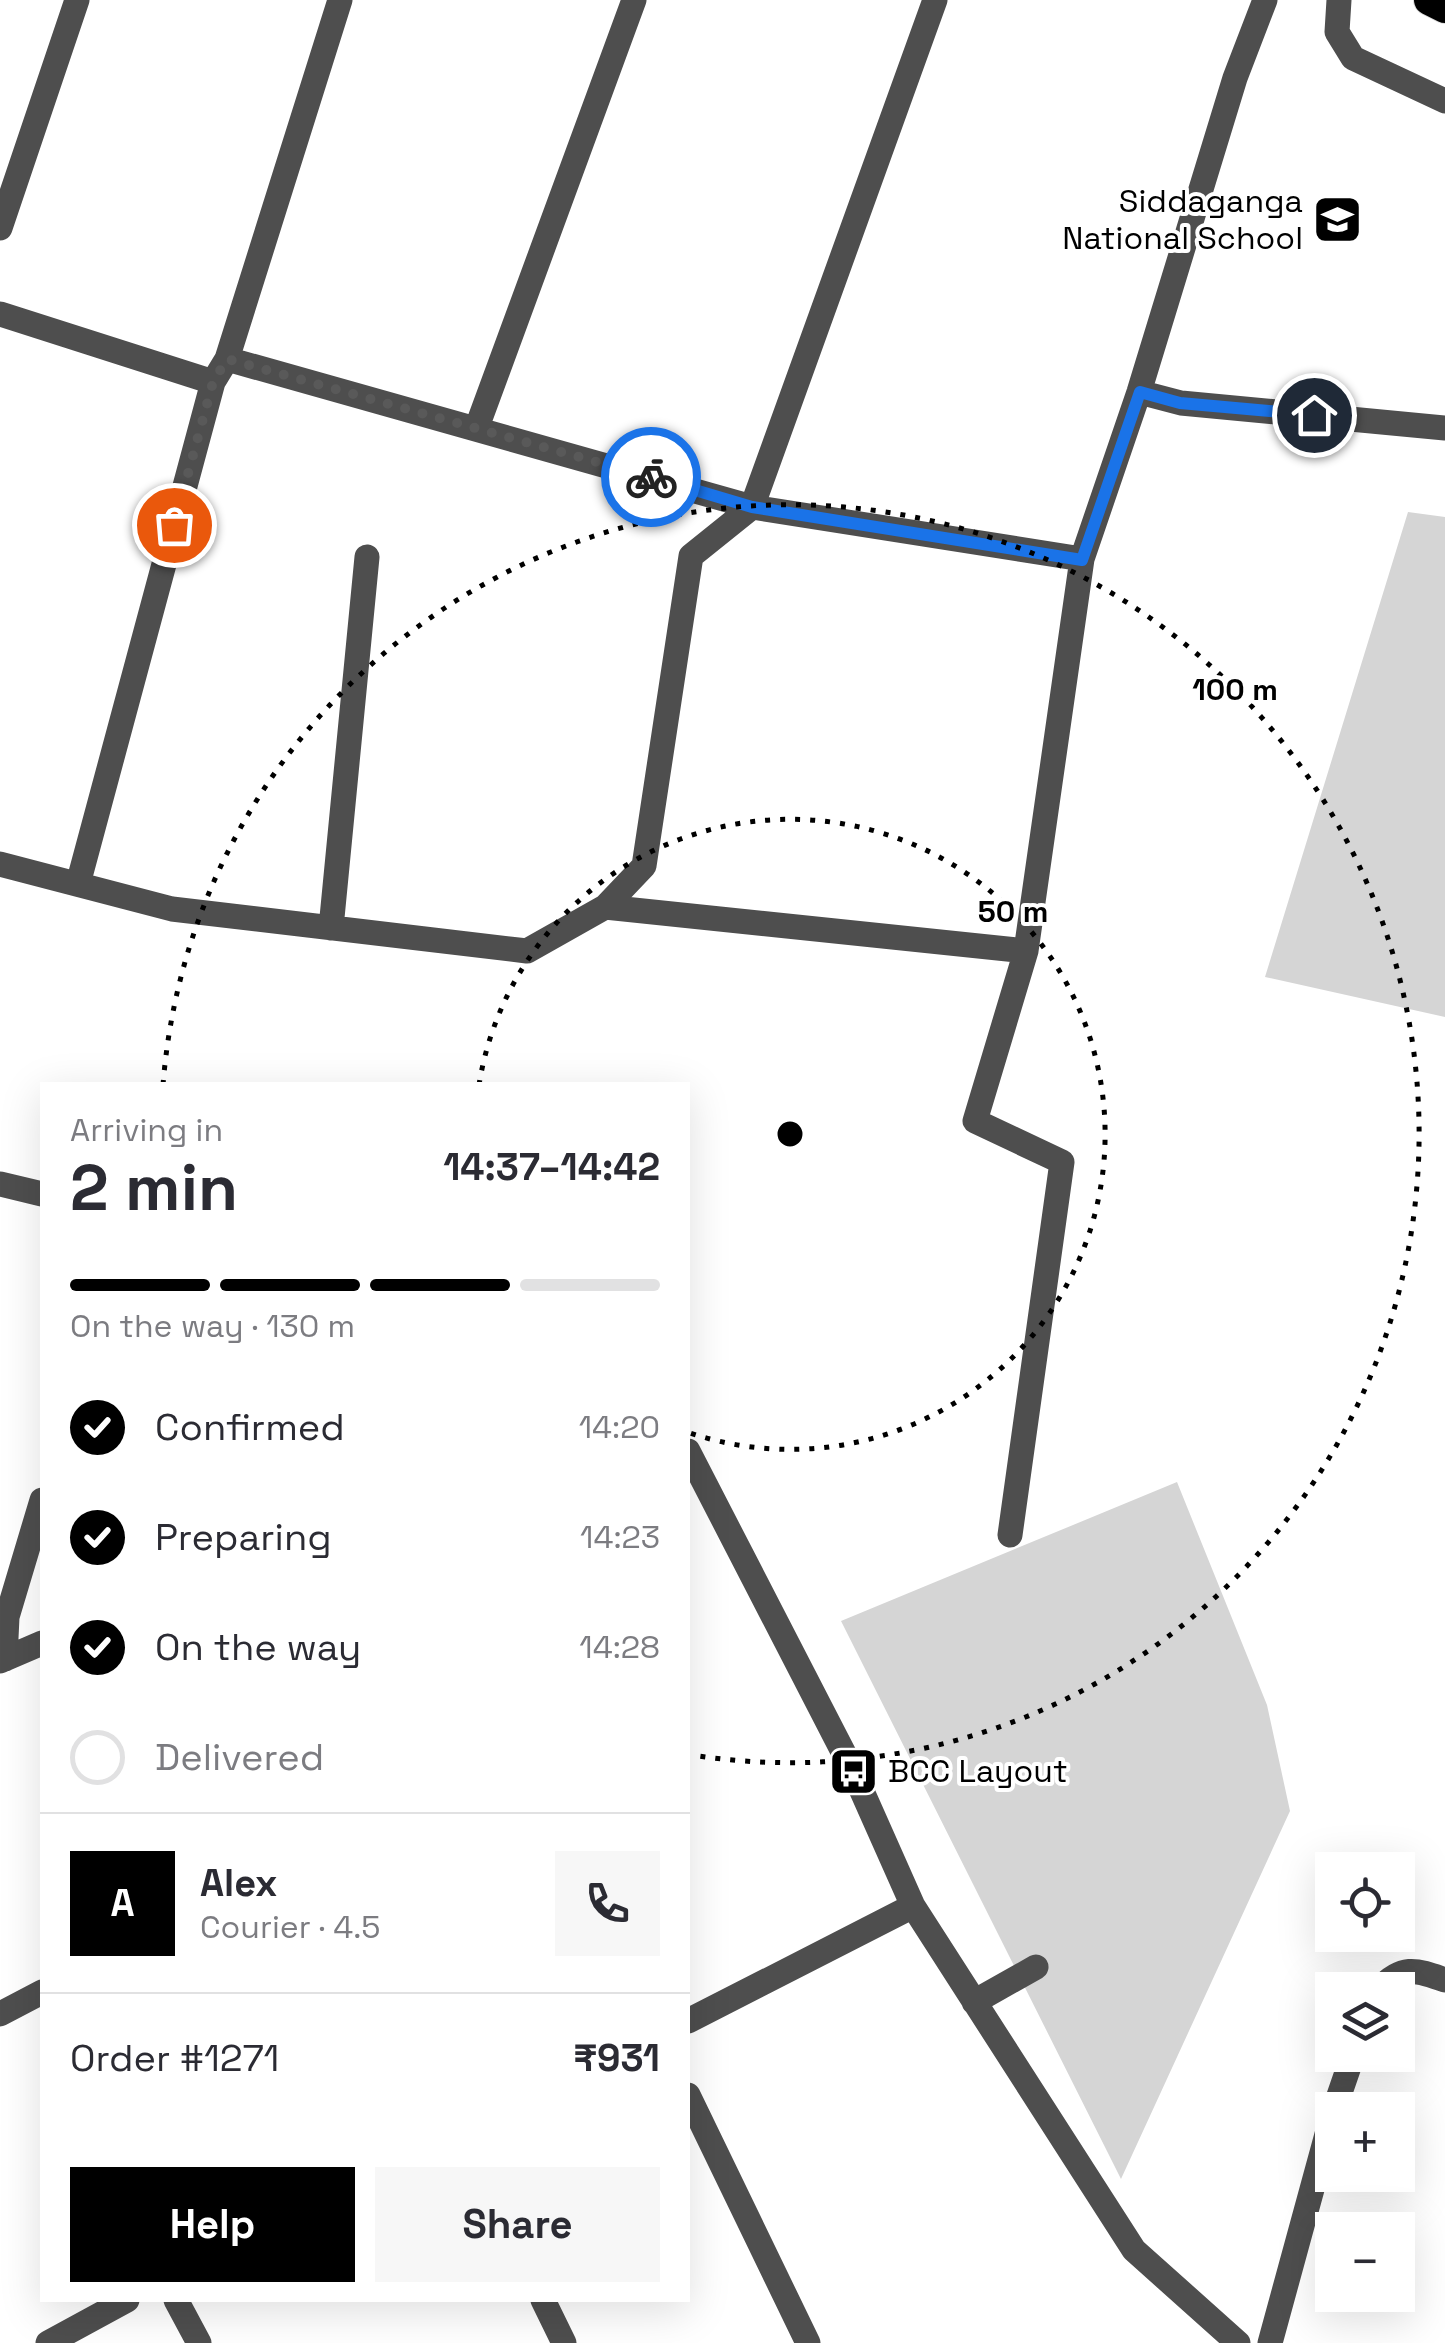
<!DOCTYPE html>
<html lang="en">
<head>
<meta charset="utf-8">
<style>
	body { margin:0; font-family:"Space Grotesk",sans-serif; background:#f7f7f7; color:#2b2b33; height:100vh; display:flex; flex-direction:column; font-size:38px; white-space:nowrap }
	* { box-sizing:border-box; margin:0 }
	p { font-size:32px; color:#7c7c81 }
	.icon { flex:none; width:55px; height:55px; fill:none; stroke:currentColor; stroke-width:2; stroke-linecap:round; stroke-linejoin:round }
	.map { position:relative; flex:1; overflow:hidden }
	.panel { position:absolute; left:40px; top:1082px; width:650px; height:1220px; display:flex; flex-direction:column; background:#fff; border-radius:0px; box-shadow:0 10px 40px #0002 }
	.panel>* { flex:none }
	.controls { position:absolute; left:1315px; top:1852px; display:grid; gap:20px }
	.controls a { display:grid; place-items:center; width:100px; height:100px; border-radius:0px; background:#fff; box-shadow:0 10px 40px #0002; font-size:50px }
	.pin { position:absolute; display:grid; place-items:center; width:85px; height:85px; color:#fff; margin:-42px; border:5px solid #fff; border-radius:50%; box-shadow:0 2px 10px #0007 }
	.courier { position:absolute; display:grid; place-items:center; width:100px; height:100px; margin:-50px; border:8px solid #1a73e8; border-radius:50%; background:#fff; color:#222; box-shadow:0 2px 12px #0007 }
	.overview em { font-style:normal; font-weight:600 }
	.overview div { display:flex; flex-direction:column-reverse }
	.overview { display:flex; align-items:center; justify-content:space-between; height:170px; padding:0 30px }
	h1 { font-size:65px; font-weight:600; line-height:75px }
	.bar { display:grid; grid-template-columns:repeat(4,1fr); gap:15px 10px; align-content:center; height:120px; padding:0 30px }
	.bar i { height:12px; border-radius:8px; background:#e1e1e2 }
	.bar .current { background:#000 }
	.bar p { grid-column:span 4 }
	.line { display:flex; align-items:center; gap:25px; padding:0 30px; border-top:2px solid #e1e1e2 }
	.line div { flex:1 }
	.round { display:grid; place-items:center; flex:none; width:105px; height:105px; border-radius:0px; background:#f7f7f7 }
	ol { padding:0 30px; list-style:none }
	li { display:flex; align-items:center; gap:30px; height:110px }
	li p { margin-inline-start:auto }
	li .icon { padding:10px; border-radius:50%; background:#000; color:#fff; stroke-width:4 }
	li:last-child { color:#7c7c81 }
	li i { width:55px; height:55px; border:5px solid #e1e1e2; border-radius:50% }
	.action { display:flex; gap:20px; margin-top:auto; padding:20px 30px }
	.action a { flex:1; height:115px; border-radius:0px; background:#000; color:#fff; font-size:40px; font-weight:600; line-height:115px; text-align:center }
	.action a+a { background:#f7f7f7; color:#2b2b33 }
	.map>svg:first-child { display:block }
	.green { fill:#d5d5d5 }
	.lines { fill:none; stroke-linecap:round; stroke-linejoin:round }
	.highway-casing { stroke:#dbdbdb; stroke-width:32 }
	.minor { stroke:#4e4e4e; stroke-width:25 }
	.highway { stroke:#000; stroke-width:30 }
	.done { stroke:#595959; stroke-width:10; stroke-dasharray:0 18 }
	.route { stroke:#1a73e8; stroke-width:12 }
	.ring { fill:none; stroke:#000; stroke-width:5; stroke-dasharray:5 10 }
	.labels { text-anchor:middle; stroke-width:8; stroke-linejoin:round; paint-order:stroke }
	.poi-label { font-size:32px; fill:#000; stroke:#fff; text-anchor:end }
	.centre { fill:#000; stroke:#fff; stroke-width:5 }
	.ring-label { font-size:30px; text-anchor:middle; font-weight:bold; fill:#000; stroke:#fff; stroke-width:8; stroke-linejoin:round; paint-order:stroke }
</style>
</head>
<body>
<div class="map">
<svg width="1445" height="2343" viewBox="0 0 1445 2343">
	<rect width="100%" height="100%" fill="#fff"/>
	<path class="green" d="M 1408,512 L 1445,517 L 1445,1017 L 1265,977 Z
		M 1177,1482 L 1267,1705 L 1290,1811 L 1121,2179 L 841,1621 Z"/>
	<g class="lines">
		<defs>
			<path id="highway" d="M 1429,0 L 1445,8"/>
		</defs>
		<use href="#highway" class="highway-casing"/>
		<path class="minor" d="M 340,0 L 227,359 L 752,507
			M 935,0 L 752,507 L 1082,559
			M 1339,0 L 1337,32 L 1353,58 L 1445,101
			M 0,228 L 77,0
			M 0,314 L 213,382
			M 1139,392 L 1181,403 L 1445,428
			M 477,427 L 634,0
			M 0,864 L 172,909 L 527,951 L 605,907 L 644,866 L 691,556 L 752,507
			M 78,884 L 213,382 L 227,359
			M 605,907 L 1026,951
			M 331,928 L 367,557
			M 0,1184 L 42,1194
			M 688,1451 L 853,1771 L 913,1906 L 1134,2250 L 1238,2343
			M 1010,1535 L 1062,1162 L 975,1121 L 1026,951 L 1082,559 L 1139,392 L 1235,78 L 1265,0
			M 5,1659 L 7,1617 L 42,1500
			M 0,1661 L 42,1643
			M 1379,1990 C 1401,1965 1415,1969 1445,1980
			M 974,2002 L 1036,1967
			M 0,2014 L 42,1992
			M 688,2021 L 913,1906
			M 688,2095 L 808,2343
			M 1334,2110 L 1353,2055
			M 176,2300 L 199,2343
			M 543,2300 L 564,2343
			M 48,2343 L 127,2300
			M 1270,2343 L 1332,2116"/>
		<use href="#highway" class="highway"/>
	</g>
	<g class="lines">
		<path class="done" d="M 174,525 L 213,382 L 227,359 L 651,477"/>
		<path class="route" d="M 651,477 L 752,507 L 1082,560 L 1140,392 L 1180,403 L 1314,415"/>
	</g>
	<g class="ring">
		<path d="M479 1085A315 315 0 1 1 690 1433"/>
		<path d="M163 1085A629 629 0 1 1 692 1755"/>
	</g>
	<defs>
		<symbol id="school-square" viewBox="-11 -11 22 22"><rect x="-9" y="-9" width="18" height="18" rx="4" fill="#000" stroke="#fff"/><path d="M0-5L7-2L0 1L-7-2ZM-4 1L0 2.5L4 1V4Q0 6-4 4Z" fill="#fff"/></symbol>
		<symbol id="bus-square" viewBox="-11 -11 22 22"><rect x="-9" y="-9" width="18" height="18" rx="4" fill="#000" stroke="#fff"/><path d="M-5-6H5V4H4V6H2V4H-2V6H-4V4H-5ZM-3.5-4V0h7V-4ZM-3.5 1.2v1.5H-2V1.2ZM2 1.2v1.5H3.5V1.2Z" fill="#fff"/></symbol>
	</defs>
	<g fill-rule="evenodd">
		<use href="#school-square" x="1310" y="192" width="55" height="55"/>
		<use href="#bus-square" x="826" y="1744" width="55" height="55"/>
	</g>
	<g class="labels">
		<g class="poi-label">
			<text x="1303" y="212">Siddaganga<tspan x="1303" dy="37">National School</tspan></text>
			<text x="888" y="1782" text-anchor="start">BCC Layout</text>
		</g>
	</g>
	<circle cx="790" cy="1134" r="15" class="centre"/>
	<g class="ring-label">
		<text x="1235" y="700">100 m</text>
		<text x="1013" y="922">50 m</text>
	</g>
</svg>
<div class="controls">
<a><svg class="icon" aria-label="locate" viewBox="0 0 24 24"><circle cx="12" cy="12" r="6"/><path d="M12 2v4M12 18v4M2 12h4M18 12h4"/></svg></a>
<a><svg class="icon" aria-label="layers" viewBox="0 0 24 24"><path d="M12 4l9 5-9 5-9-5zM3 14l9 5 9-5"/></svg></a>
<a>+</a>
<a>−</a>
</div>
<div class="pin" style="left:174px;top:525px;background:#ea580c"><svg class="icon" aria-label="bag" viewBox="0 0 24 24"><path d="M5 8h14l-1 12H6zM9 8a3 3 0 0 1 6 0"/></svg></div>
<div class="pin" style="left:1314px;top:415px;background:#1f2937"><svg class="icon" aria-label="home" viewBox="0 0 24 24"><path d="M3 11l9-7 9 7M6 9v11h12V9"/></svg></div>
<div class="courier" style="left:651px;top:477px"><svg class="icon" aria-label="bike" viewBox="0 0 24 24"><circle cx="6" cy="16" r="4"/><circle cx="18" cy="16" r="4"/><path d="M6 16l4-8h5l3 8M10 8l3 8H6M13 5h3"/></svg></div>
<section class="panel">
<div class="overview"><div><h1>2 min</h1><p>Arriving in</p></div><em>14:37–14:42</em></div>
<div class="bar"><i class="current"></i><i class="current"></i><i class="current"></i><i></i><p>On the way · 130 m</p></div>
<ol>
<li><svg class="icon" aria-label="check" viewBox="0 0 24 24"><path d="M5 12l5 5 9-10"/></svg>Confirmed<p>14:20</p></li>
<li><svg class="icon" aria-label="check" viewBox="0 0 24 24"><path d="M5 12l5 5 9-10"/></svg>Preparing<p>14:23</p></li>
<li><svg class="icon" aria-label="check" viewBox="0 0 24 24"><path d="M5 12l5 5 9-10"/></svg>On the way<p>14:28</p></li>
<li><i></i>Delivered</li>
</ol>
<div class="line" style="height:180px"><b class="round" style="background:#000;color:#fff">A</b><div><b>Alex</b><p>Courier · 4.5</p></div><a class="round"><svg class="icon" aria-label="phone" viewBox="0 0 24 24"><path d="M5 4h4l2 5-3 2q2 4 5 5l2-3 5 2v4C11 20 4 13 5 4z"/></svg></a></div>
<div class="line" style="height:130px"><div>Order #1271</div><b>₹931</b></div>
<div class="action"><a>Help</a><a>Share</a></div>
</section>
</div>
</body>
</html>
